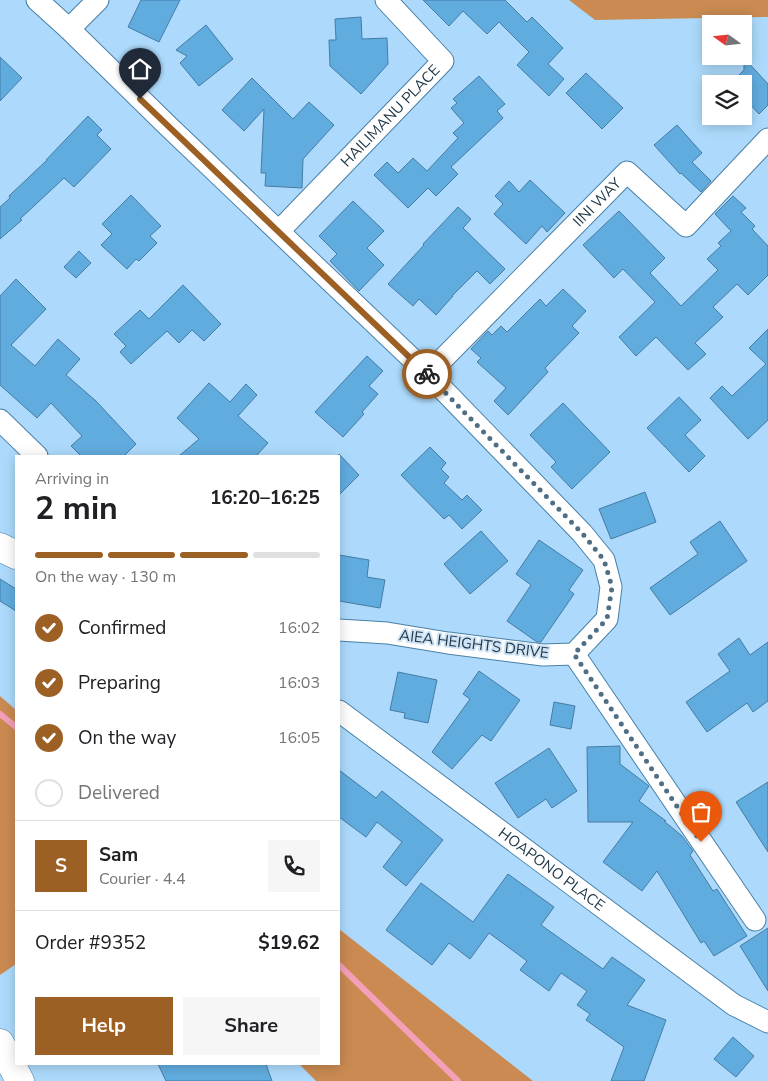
<!DOCTYPE html>
<html lang="en">
<head>
<meta charset="utf-8">
<style>
	body { margin:0; font-family:"Nunito Sans",sans-serif; background:#f6f6f6; color:#202124; height:100vh; display:flex; flex-direction:column; font-size:19px; white-space:nowrap }
	* { box-sizing:border-box; margin:0 }
	p { font-size:16px; color:#757577 }
	.icon { flex:none; width:28px; height:28px; fill:none; stroke:currentColor; stroke-width:2; stroke-linecap:round; stroke-linejoin:round }
	.map { position:relative; flex:1; overflow:hidden }
	.side { position:absolute; left:15px; top:455px; width:325px; height:610px; display:flex; flex-direction:column; background:#fff; border-radius:0px; box-shadow:0 2px 12px #0003 }
	.side>* { flex:none }
	.needle { width:32px; rotate:285deg }
	.controls { position:absolute; left:702px; top:15px; display:grid; gap:10px }
	.controls a { display:grid; place-items:center; width:50px; height:50px; border-radius:0px; background:#fff; box-shadow:0 2px 12px #0003; font-size:25px }
	.pin { position:absolute; display:grid; place-items:center; width:42px; height:42px; color:#fff; margin:-51px -21px; border-radius:50% 50% 50% 0; rotate:-45deg; box-shadow:0 0 5px #0007 }
	.pin .icon { rotate:45deg }
	.courier { position:absolute; display:grid; place-items:center; width:50px; height:50px; margin:-25px; border:4px solid #9d6024; border-radius:50%; background:#fff; color:#222; box-shadow:0 1px 6px #0007 }
	.overview em { font-style:normal; font-weight:700 }
	.overview div { display:flex; flex-direction:column-reverse }
	.overview { display:flex; align-items:center; justify-content:space-between; height:85px; padding:0 20px }
	h1 { font-size:32px; font-weight:700; line-height:38px }
	.bar { display:grid; grid-template-columns:repeat(4,1fr); gap:8px 5px; align-content:center; height:60px; padding:0 20px }
	.bar i { height:6px; border-radius:4px; background:#e0e0e0 }
	.bar .current { background:#9d6024 }
	.bar p { grid-column:span 4 }
	.line { display:flex; align-items:center; gap:12px; padding:0 20px; border-top:1px solid #e0e0e0 }
	.line div { flex:1 }
	.round { display:grid; place-items:center; flex:none; width:52px; height:52px; border-radius:0px; background:#f6f6f6 }
	ol { padding:0 20px; list-style:none }
	li { display:flex; align-items:center; gap:15px; height:55px }
	li p { margin-inline-start:auto }
	li .icon { padding:5px; border-radius:50%; background:#9d6024; color:#fff; stroke-width:4 }
	li:last-child { color:#757577 }
	li i { width:28px; height:28px; border:2px solid #e0e0e0; border-radius:50% }
	.action { display:flex; gap:10px; margin-top:auto; padding:10px 20px }
	.action a { flex:1; height:58px; border-radius:0px; background:#9d6024; color:#fff; font-size:20px; font-weight:700; line-height:58px; text-align:center }
	.action a+a { background:#f6f6f6; color:#202124 }
	.map>svg:first-child { display:block }
	.forest { fill:#ca8a52 }
	.lines { fill:none; stroke-linecap:round; stroke-linejoin:round }
	.stream { stroke:#f59fb9; stroke-width:6 }
	.building { fill:#61acdf; stroke:#457ca3 }
	.minor-casing { stroke:#4980a7; stroke-width:23 }
	.tertiary-casing { stroke:#4980a7; stroke-width:29 }
	.minor { stroke:#fff; stroke-width:21 }
	.tertiary { stroke:#fff; stroke-width:28 }
	.done { stroke:#506f85; stroke-width:5; stroke-dasharray:0 9 }
	.route { stroke:#9d6024; stroke-width:6 }
	.labels { text-anchor:middle; stroke-width:4; stroke-linejoin:round; paint-order:stroke }
	.street-label { font-size:15px; fill:#1e3545; stroke:#cee4f6 }
</style>
</head>
<body>
<div class="map">
<svg width="768" height="1081" viewBox="0 0 768 1081">
	<rect width="100%" height="100%" fill="#addafc"/>
	<path class="forest" d="M 569,0 L 768,0 L 768,17 L 595,20 Z
		M 0,696 L 16,710 L 16,964 L 0,975 Z
		M 339,929 L 533,1081 L 316,1081 L 299,1064 L 339,1064 Z"/>
	<g class="lines">
		<path class="stream" d="M 0,714 L 16,727
			M 339,965 L 458,1081"/>
	</g>
	<path class="building" d="M 141,0 L 180,0 L 159,42 L 128,27 Z
		M 423,0 L 505,0 L 527,22 L 532,17 L 563,48 L 548,64 L 564,79 L 549,96 L 517,65 L 529,52 L 499,22 L 487,34 L 463,11 L 449,26 Z
		M 361,17 L 362,39 L 387,38 L 388,64 L 361,94 L 330,66 L 329,40 L 336,40 L 335,19 Z
		M 206,25 L 233,59 L 199,86 L 180,63 L 187,56 L 176,50 Z
		M 0,57 L 22,78 L 0,101 Z
		M 744,58 L 768,84 L 768,105 L 759,114 L 744,98 L 744,84 L 730,84 L 744,70 Z
		M 586,73 L 623,108 L 602,129 L 566,93 Z
		M 479,76 L 505,104 L 497,111 L 503,118 L 451,167 L 458,174 L 436,196 L 428,188 L 408,208 L 374,175 L 387,162 L 398,173 L 413,158 L 427,171 L 458,138 L 453,133 L 464,123 L 451,108 L 457,103 L 453,99 Z
		M 252,78 L 293,119 L 309,102 L 334,125 L 303,159 L 302,188 L 265,186 L 266,173 L 261,173 L 264,109 L 244,131 L 222,110 Z
		M 88,116 L 102,130 L 97,135 L 111,149 L 74,187 L 64,178 L 20,219 L 22,220 L 0,239 L 0,207 L 10,198 L 9,196 L 47,160 L 46,160 Z
		M 677,125 L 702,153 L 692,162 L 711,181 L 701,192 L 681,173 L 680,174 L 654,145 Z
		M 530,180 L 565,213 L 547,232 L 542,226 L 526,244 L 494,214 L 503,204 L 495,196 L 509,181 L 519,192 Z
		M 131,195 L 161,226 L 150,236 L 157,243 L 139,261 L 136,259 L 127,269 L 101,245 L 112,234 L 102,224 Z
		M 733,196 L 746,208 L 741,212 L 755,226 L 752,229 L 768,246 L 768,275 L 748,295 L 737,284 L 713,307 L 723,317 L 695,343 L 706,354 L 688,370 L 656,337 L 636,356 L 619,337 L 655,302 L 623,269 L 614,278 L 583,245 L 619,211 L 665,258 L 650,273 L 681,306 L 718,270 L 707,259 L 721,246 L 718,243 L 731,231 L 715,214 Z
		M 353,201 L 384,231 L 367,248 L 384,265 L 359,291 L 330,261 L 337,254 L 319,236 Z
		M 458,207 L 471,219 L 463,228 L 505,269 L 490,284 L 477,271 L 452,296 L 453,296 L 436,315 L 419,299 L 413,306 L 388,284 L 424,245 L 423,244 Z
		M 79,251 L 91,263 L 76,278 L 64,267 Z
		M 16,279 L 46,309 L 11,345 L 35,366 L 58,339 L 80,359 L 66,375 L 96,401 L 136,444 L 124,456 L 81,456 L 71,446 L 82,436 L 51,403 L 37,418 L 0,385 L 0,296 Z
		M 183,285 L 221,324 L 204,341 L 192,330 L 179,343 L 167,331 L 131,364 L 120,352 L 126,346 L 114,334 L 140,310 L 149,319 Z
		M 563,289 L 586,311 L 572,326 L 579,333 L 545,368 L 548,372 L 508,415 L 494,401 L 506,388 L 477,362 L 481,358 L 471,349 L 488,331 L 492,335 L 501,326 L 507,332 L 540,299 L 546,306 Z
		M 768,329 L 768,420 L 748,439 L 710,398 L 722,386 L 732,396 L 766,364 L 749,348 Z
		M 367,356 L 383,371 L 369,386 L 378,394 L 362,412 L 364,414 L 343,437 L 315,412 Z
		M 209,383 L 230,402 L 246,384 L 257,395 L 238,416 L 268,443 L 256,456 L 179,456 L 199,439 L 177,418 Z
		M 679,397 L 701,420 L 685,435 L 705,456 L 689,472 L 647,428 Z
		M 563,403 L 610,452 L 572,489 L 551,467 L 556,462 L 530,435 Z
		M 430,447 L 446,463 L 441,469 L 449,477 L 444,483 L 462,500 L 467,495 L 482,510 L 462,529 L 449,515 L 444,519 L 401,475 Z
		M 339,454 L 359,475 L 339,495 Z
		M 645,492 L 656,522 L 611,539 L 599,509 Z
		M 720,521 L 747,561 L 670,615 L 650,588 L 698,554 L 690,542 Z
		M 481,531 L 508,561 L 470,594 L 444,564 Z
		M 539,540 L 583,570 L 569,590 L 574,594 L 541,642 L 537,642 L 507,621 L 531,585 L 516,574 Z
		M 339,555 L 369,560 L 367,577 L 385,580 L 380,608 L 339,601 Z
		M 0,579 L 16,589 L 16,611 L 0,601 Z
		M 739,638 L 750,655 L 768,642 L 768,701 L 753,712 L 747,703 L 707,732 L 686,702 L 730,671 L 718,654 Z
		M 479,671 L 520,700 L 491,741 L 482,735 L 452,769 L 432,752 L 470,699 L 463,694 Z
		M 398,672 L 437,680 L 428,723 L 404,718 L 405,713 L 390,710 Z
		M 554,702 L 575,706 L 571,729 L 550,725 Z
		M 620,746 L 620,764 L 649,786 L 639,801 L 666,821 L 664,821 L 682,836 L 693,851 L 690,855 L 713,891 L 717,889 L 747,936 L 714,956 L 704,941 L 701,943 L 657,871 L 642,891 L 603,862 L 633,822 L 588,822 L 587,747 Z
		M 549,748 L 577,791 L 552,808 L 546,799 L 518,818 L 495,783 Z
		M 339,770 L 376,798 L 382,791 L 443,840 L 406,886 L 383,867 L 402,842 L 377,822 L 366,837 L 339,817 Z
		M 768,782 L 768,852 L 736,802 Z
		M 508,874 L 554,907 L 541,925 L 603,969 L 612,957 L 645,980 L 627,1005 L 666,1020 L 644,1081 L 611,1081 L 624,1047 L 586,1020 L 590,1014 L 577,1005 L 587,991 L 561,973 L 549,991 L 520,970 L 527,961 L 489,933 L 470,959 L 449,943 L 432,965 L 386,930 L 421,883 L 473,922 Z
		M 768,928 L 768,991 L 740,946 Z
		M 733,1037 L 754,1056 L 736,1077 L 714,1059 Z
		M 158,1064 L 266,1064 L 272,1081 L 166,1081 Z"/>
	<g class="lines">
		<defs>
			<g id="minor">
				<path d="M 37,0 L 69,29 L 168,126 L 428,374 L 582,533 L 604,560 L 611,587 L 607,619 L 574,654 L 543,655 L 448,643 L 387,633 L 339,630"/>
				<path d="M 69,29 L 98,0"/>
				<path id="s1" d="M 279,231 L 443,61 L 386,0"/>
				<path id="s2" d="M 428,374 L 627,172 L 686,226 L 768,139"/>
				<path d="M 0,420 L 37,456"/>
				<path d="M 574,654 L 755,920"/>
				<path id="s3" d="M 339,711 L 734,1005 L 768,1022"/>
			</g>
			<path id="tertiary" d="M 0,547 L 16,555
				M 0,1043 L 20,1081"/>
		</defs>
		<use href="#minor" class="minor-casing"/>
		<use href="#tertiary" class="tertiary-casing"/>
		<use href="#minor" class="minor"/>
		<use href="#tertiary" class="tertiary"/>
	</g>
	<g class="lines">
		<path class="done" d="M 427,374 L 582,533 L 604,560 L 612,587 L 607,619 L 574,654 L 701,842"/>
		<path class="route" d="M 140,99 L 427,374"/>
	</g>
	<g class="labels">
		<g class="street-label">
			<text dy="5" stroke="none"><textPath href="#s1" startOffset="160">HAILIMANU PLACE</textPath></text>
			<text dy="5" stroke="none"><textPath href="#s2" startOffset="241">IINI WAY</textPath></text>
			<text transform="translate(474 644) rotate(7)" y="5">AIEA HEIGHTS DRIVE</text>
			<text dy="5" stroke="none"><textPath href="#s3" startOffset="265">HOAPONO PLACE</textPath></text>
		</g>
	</g>
</svg>
<div class="controls">
<a><svg class="needle" viewBox="-14 -14 28 28"><path d="M0-13l5 13h-10z" fill="#e53935"/><path d="M0 13l5-13h-10z" fill="#757577"/></svg></a>
<a><svg class="icon" aria-label="layers" viewBox="0 0 24 24"><path d="M12 4l9 5-9 5-9-5zM3 14l9 5 9-5"/></svg></a>
</div>
<div class="pin" style="left:701px;top:842px;background:#ea580c"><svg class="icon" aria-label="bag" viewBox="0 0 24 24"><path d="M5 8h14l-1 12H6zM9 8a3 3 0 0 1 6 0"/></svg></div>
<div class="pin" style="left:140px;top:99px;background:#1f2937"><svg class="icon" aria-label="home" viewBox="0 0 24 24"><path d="M3 11l9-7 9 7M6 9v11h12V9"/></svg></div>
<div class="courier" style="left:427px;top:374px"><svg class="icon" aria-label="bike" viewBox="0 0 24 24"><circle cx="6" cy="16" r="4"/><circle cx="18" cy="16" r="4"/><path d="M6 16l4-8h5l3 8M10 8l3 8H6M13 5h3"/></svg></div>
<section class="side">
<div class="overview"><div><h1>2 min</h1><p>Arriving in</p></div><em>16:20–16:25</em></div>
<div class="bar"><i class="current"></i><i class="current"></i><i class="current"></i><i></i><p>On the way · 130 m</p></div>
<ol>
<li><svg class="icon" aria-label="check" viewBox="0 0 24 24"><path d="M5 12l5 5 9-10"/></svg>Confirmed<p>16:02</p></li>
<li><svg class="icon" aria-label="check" viewBox="0 0 24 24"><path d="M5 12l5 5 9-10"/></svg>Preparing<p>16:03</p></li>
<li><svg class="icon" aria-label="check" viewBox="0 0 24 24"><path d="M5 12l5 5 9-10"/></svg>On the way<p>16:05</p></li>
<li><i></i>Delivered</li>
</ol>
<div class="line" style="height:90px"><b class="round" style="background:#9d6024;color:#fff">S</b><div><b>Sam</b><p>Courier · 4.4</p></div><a class="round"><svg class="icon" aria-label="phone" viewBox="0 0 24 24"><path d="M5 4h4l2 5-3 2q2 4 5 5l2-3 5 2v4C11 20 4 13 5 4z"/></svg></a></div>
<div class="line" style="height:65px"><div>Order #9352</div><b>$19.62</b></div>
<div class="action"><a>Help</a><a>Share</a></div>
</section>
</div>
</body>
</html>
